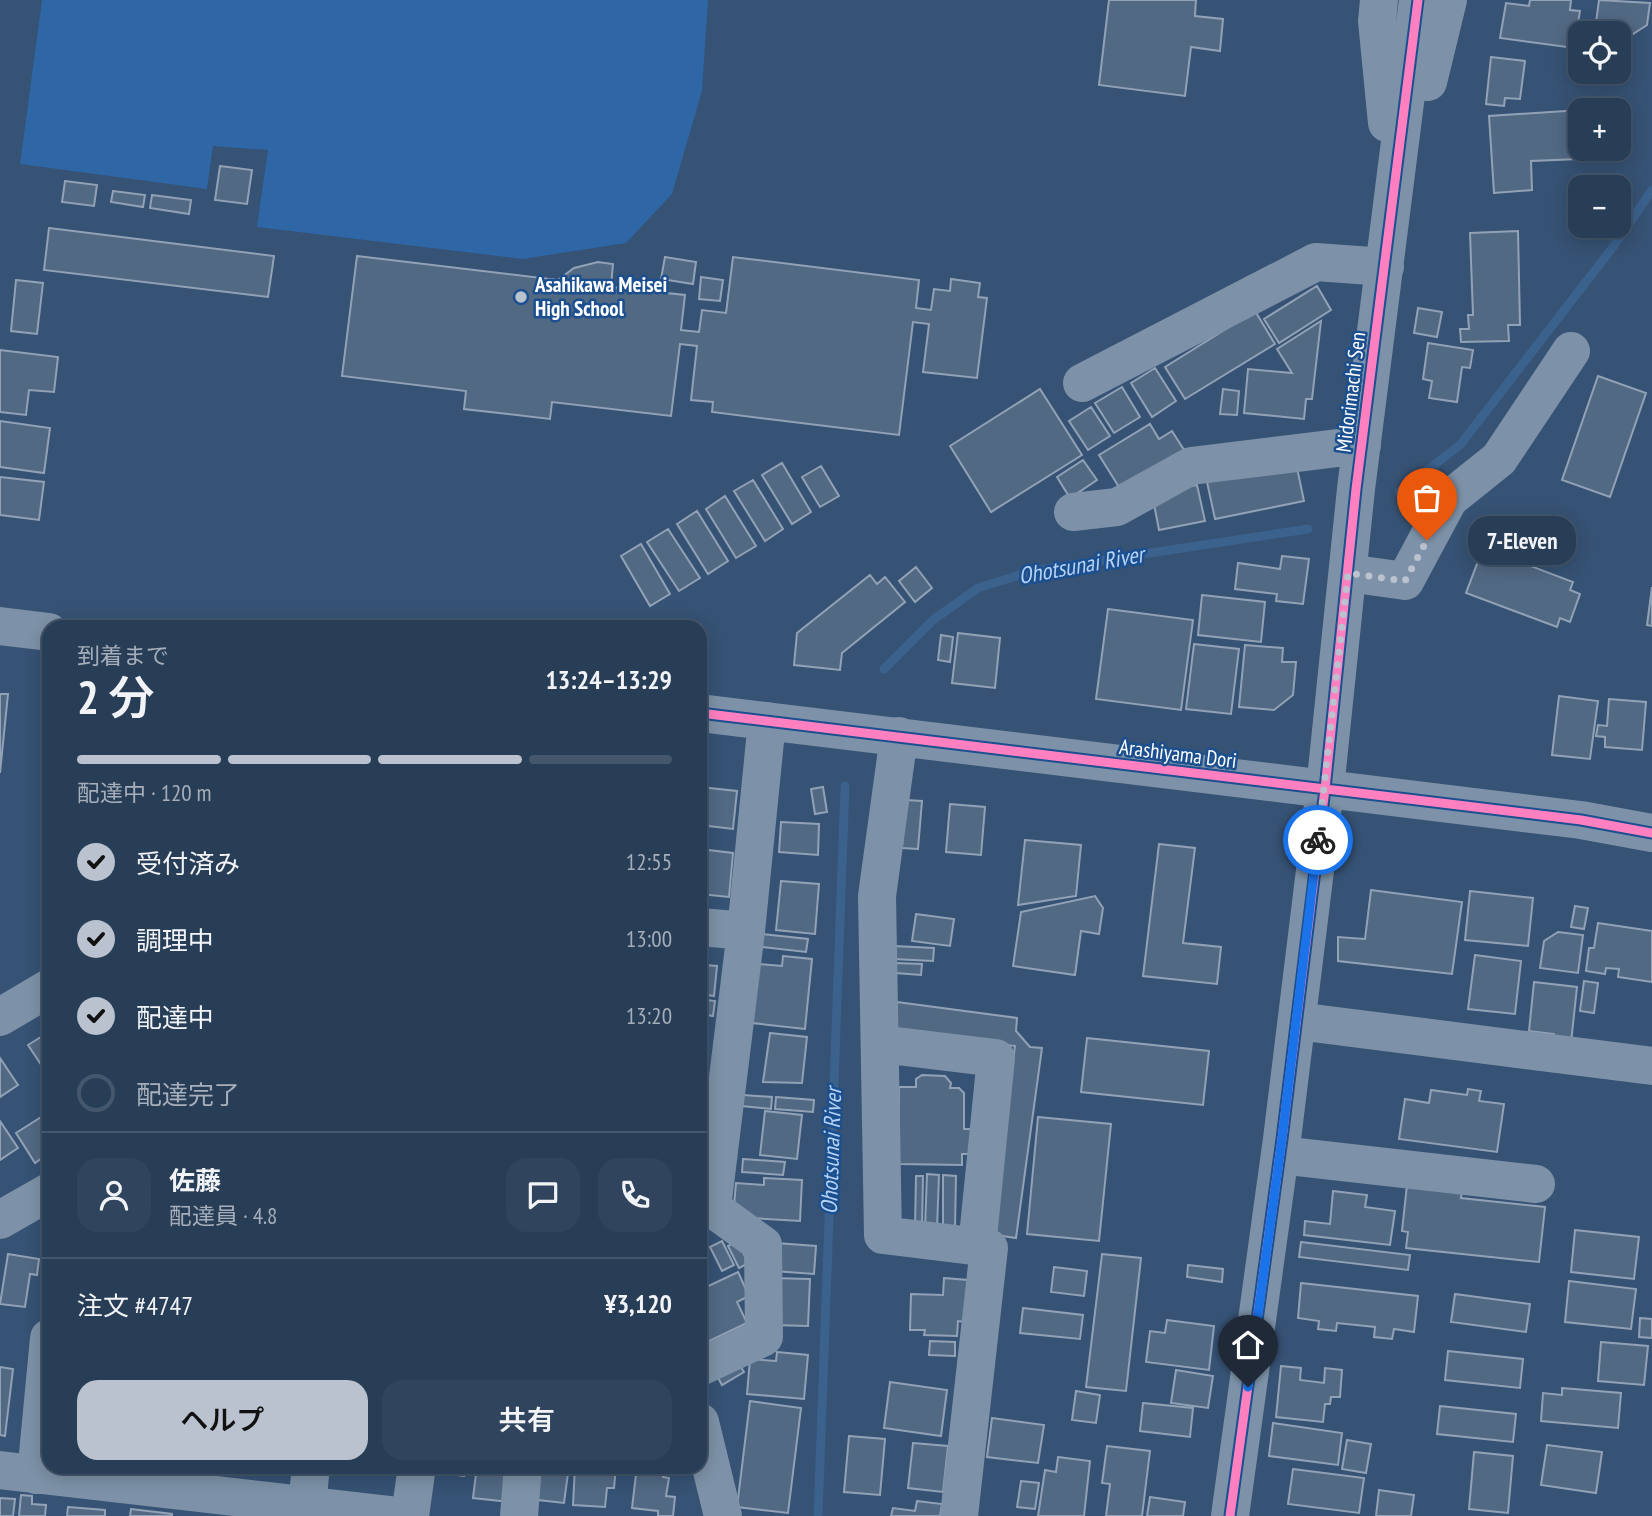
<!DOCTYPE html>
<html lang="ja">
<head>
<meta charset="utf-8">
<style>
	body { margin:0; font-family:"PT Sans Narrow","Noto Sans JP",sans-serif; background:#30455d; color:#f1f3f6; height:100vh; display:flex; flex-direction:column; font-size:26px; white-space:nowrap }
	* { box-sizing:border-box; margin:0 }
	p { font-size:23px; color:#a5aeba }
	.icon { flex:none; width:38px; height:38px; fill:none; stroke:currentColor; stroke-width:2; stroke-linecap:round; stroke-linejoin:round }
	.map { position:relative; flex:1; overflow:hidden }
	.drawer { position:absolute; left:42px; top:620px; width:665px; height:854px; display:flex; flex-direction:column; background:#283e57; border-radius:21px; box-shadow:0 4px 18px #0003,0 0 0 2px #44576d }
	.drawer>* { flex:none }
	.tools { position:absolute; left:1568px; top:21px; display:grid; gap:14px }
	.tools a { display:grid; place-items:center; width:63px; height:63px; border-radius:14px; background:#283e57; box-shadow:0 4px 18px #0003,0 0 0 2px #44576d; font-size:35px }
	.pin { position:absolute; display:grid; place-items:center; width:60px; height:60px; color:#fff; margin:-72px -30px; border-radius:50% 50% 50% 0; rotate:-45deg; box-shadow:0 0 7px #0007 }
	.pin .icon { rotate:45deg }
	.courier { position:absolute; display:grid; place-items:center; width:70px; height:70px; margin:-35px; border:5px solid #1a73e8; border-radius:50%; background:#fff; color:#222; box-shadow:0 2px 9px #0007 }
	.bubble { position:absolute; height:49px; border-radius:21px; background:#283e57; box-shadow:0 4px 18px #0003,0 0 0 2px #44576d; font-size:23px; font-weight:600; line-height:49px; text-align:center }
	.head em { font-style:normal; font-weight:600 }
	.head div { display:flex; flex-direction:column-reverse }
	.head { display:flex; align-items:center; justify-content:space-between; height:119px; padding:0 35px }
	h1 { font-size:46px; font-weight:600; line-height:52px }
	.bar { display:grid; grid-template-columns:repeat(4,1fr); gap:10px 7px; align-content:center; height:84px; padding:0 35px }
	.bar i { height:9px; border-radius:5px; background:#44576d }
	.bar .current { background:#b9c2ce }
	.bar p { grid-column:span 4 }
	.line { display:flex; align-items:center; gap:18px; padding:0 35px; border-top:2px solid #44576d }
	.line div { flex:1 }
	.round { display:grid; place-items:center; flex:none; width:74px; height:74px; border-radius:21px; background:#30455d }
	ol { padding:0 35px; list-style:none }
	li { display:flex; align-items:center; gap:21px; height:77px }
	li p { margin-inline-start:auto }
	li .icon { padding:7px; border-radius:50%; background:#b9c2ce; color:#111; stroke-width:4 }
	li:last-child { color:#a5aeba }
	li i { width:38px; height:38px; border:4px solid #44576d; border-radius:50% }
	.primary-button { display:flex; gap:14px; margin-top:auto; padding:14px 35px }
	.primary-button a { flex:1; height:80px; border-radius:21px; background:#b9c2ce; color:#111; font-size:28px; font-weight:600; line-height:80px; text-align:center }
	.primary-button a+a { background:#30455d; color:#f1f3f6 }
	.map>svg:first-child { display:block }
	.green { fill:#2f66a5 }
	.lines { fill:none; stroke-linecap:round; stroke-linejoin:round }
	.stream { stroke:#3b618d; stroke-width:9 }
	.building { fill:#526984; stroke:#92a2b6; stroke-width:2 }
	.minor { stroke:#7d92a8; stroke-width:38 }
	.cycleway-casing { stroke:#1b4f8f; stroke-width:13 }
	.cycleway { stroke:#ff80c0; stroke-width:9 }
	.done { stroke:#b9c2ce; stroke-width:7; stroke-dasharray:0 12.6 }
	.route { stroke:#1a73e8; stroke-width:9 }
	.poi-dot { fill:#b9c2ce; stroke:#1b4f8f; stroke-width:2.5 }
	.labels { text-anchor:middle; stroke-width:5; stroke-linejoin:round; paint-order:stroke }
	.poi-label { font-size:21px; font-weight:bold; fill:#fff; stroke:#1b4f8f; text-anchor:start }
	.street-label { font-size:21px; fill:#fff; stroke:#1b4f8f }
	.water-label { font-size:23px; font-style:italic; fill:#b5d3f5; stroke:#1b4f8f }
</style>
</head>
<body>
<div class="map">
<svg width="1652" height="1516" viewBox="0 0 1652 1516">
	<rect width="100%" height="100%" fill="#365274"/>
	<path class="green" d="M 42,0 L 708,0 L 702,91 L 672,194 L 626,243 L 523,259 L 257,227 L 268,150 L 213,146 L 207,189 L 20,164 Z"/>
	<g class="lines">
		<path class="stream" d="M 1399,492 L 1460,445 L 1613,247 L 1652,190
			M 884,669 L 933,620 L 978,588 L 1032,571 L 1308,529
			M 818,1516 L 845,786"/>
	</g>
	<path class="building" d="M 1109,0 L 1196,0 L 1195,16 L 1223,19 L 1220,51 L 1191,47 L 1185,96 L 1099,85 Z
		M 1530,0 L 1571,0 L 1570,10 L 1580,11 L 1574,48 L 1500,38 L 1506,3 L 1529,6 Z
		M 1599,0 L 1650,3 L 1647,25 L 1633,34 L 1595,30 Z
		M 1491,57 L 1525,61 L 1520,99 L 1505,98 L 1504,106 L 1486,104 Z
		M 1580,110 L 1579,159 L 1531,161 L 1532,190 L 1494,193 L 1489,116 Z
		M 220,166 L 252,170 L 247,204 L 215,200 Z
		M 65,181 L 97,185 L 94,206 L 62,202 Z
		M 113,191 L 145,195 L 143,207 L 111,202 Z
		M 152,195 L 191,200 L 189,214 L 150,208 Z
		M 49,228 L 274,256 L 268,297 L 44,270 Z
		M 1518,231 L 1520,325 L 1508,325 L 1509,341 L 1461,342 L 1460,329 L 1469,329 L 1468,315 L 1473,315 L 1470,233 Z
		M 357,256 L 558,280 L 574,268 L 598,262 L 613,264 L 611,287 L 685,295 L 681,330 L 699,332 L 702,310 L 726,313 L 733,257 L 919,280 L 916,308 L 931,310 L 934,289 L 950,291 L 951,279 L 980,283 L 978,297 L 987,298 L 977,378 L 923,372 L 929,324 L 913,322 L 899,435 L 712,412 L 713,402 L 691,400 L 697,346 L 680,344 L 671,416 L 552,402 L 550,419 L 464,409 L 466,391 L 342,376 Z
		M 665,257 L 696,262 L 693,284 L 661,279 Z
		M 701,277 L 723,280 L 720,301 L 699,299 Z
		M 16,280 L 43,283 L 37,334 L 11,331 Z
		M 1317,286 L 1331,310 L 1279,343 L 1264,319 Z
		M 1418,308 L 1442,312 L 1437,337 L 1414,333 Z
		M 1255,311 L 1275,344 L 1185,399 L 1165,367 Z
		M 1321,321 L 1312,399 L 1306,399 L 1304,419 L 1244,413 L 1248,369 L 1292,373 L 1277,349 Z
		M 1428,343 L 1473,350 L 1470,368 L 1462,367 L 1457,402 L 1429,398 L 1432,381 L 1423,379 Z
		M 0,350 L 58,357 L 54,392 L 29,390 L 26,415 L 0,412 Z
		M 1155,368 L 1176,401 L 1152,417 L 1131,383 Z
		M 1598,376 L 1646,393 L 1610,497 L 1562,480 Z
		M 1122,387 L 1140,417 L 1114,433 L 1095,403 Z
		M 1040,389 L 1082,455 L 991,512 L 950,446 Z
		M 1223,389 L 1239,391 L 1237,415 L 1220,414 Z
		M 1091,407 L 1110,436 L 1088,450 L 1069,421 Z
		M 0,421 L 50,428 L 44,473 L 0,467 Z
		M 1150,424 L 1159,439 L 1172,431 L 1186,453 L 1122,492 L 1099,455 Z
		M 1083,460 L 1097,480 L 1070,498 L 1057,477 Z
		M 782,463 L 811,512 L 792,524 L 762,475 Z
		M 1296,463 L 1304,501 L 1215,519 L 1207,482 Z
		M 821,466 L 839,496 L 820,507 L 802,477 Z
		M 0,477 L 44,482 L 39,520 L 0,515 Z
		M 753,480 L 783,529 L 765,541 L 734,491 Z
		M 1197,485 L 1205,521 L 1159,530 L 1152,494 Z
		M 725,496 L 756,546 L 736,558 L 706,509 Z
		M 697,511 L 728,561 L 708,574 L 677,524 Z
		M 668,529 L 700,578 L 679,591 L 647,542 Z
		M 641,544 L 670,594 L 650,606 L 621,556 Z
		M 1483,548 L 1573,582 L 1570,590 L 1580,594 L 1570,622 L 1560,618 L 1557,627 L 1466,593 Z
		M 1282,556 L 1309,559 L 1303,604 L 1276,601 L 1277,594 L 1235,589 L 1238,563 L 1280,569 Z
		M 916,567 L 932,588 L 915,602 L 899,581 Z
		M 870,575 L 877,584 L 885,577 L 905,602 L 842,653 L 840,670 L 794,665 L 797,633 Z
		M 1652,587 L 1652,626 L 1647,625 Z
		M 1202,595 L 1265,602 L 1261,642 L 1198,635 Z
		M 1108,609 L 1193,620 L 1181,710 L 1096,699 Z
		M 958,633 L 1000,638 L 995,688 L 952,683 Z
		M 941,635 L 953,637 L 950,662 L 938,660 Z
		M 1194,644 L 1239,649 L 1231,714 L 1186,709 Z
		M 1245,645 L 1283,648 L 1282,662 L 1296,662 L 1293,695 L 1274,710 L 1239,707 Z
		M 0,694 L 8,694 L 0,773 Z
		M 1559,696 L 1598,701 L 1590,759 L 1552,755 Z
		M 1609,699 L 1646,702 L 1642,750 L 1605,747 L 1605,737 L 1596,736 L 1598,725 L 1607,726 Z
		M 700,787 L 737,791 L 733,829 L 700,825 Z
		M 823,787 L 827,812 L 815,814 L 811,789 Z
		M 906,800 L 922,801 L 918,849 L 902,848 Z
		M 950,804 L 985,807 L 981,855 L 946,852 Z
		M 781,822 L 819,824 L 818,855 L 779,852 Z
		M 1025,840 L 1081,845 L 1076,896 L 1018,905 Z
		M 1159,844 L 1195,848 L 1183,943 L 1221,947 L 1217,984 L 1143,976 Z
		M 700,849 L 733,853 L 729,897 L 700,894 Z
		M 781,881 L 819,884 L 815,934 L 776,930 Z
		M 1371,890 L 1462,902 L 1452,974 L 1338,961 L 1338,937 L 1365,939 Z
		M 1470,891 L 1533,898 L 1528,946 L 1465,940 Z
		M 1095,896 L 1103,908 L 1099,934 L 1081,931 L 1075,975 L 1013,966 L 1021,912 Z
		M 1575,906 L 1588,908 L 1584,929 L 1571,927 Z
		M 916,914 L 954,919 L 950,946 L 912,941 Z
		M 1598,923 L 1652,931 L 1652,982 L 1618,977 L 1619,969 L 1606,968 L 1605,974 L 1586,971 L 1589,948 L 1594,948 Z
		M 1558,932 L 1583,935 L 1578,973 L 1540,968 L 1544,941 Z
		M 762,934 L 808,939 L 806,952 L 761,947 Z
		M 894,946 L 934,948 L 933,961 L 893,959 Z
		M 700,954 L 706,954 L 705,965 L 717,966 L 714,996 L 700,994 Z
		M 1475,955 L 1521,961 L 1515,1014 L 1468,1009 Z
		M 783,956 L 812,959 L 805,1029 L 752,1023 L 759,964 L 782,966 Z
		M 896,963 L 922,964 L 921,975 L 895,973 Z
		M 1584,981 L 1598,983 L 1594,1013 L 1580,1011 Z
		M 1534,982 L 1577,987 L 1571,1043 L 1553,1041 L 1554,1034 L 1529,1031 Z
		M 700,999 L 715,1001 L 713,1016 L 700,1014 Z
		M 897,1002 L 1017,1018 L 1016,1031 L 1030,1047 L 1042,1048 L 1016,1238 L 989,1234 L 1015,1046 L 894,1029 Z
		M 49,1032 L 49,1070 L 46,1072 L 28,1045 Z
		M 770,1033 L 807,1037 L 802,1083 L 763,1082 Z
		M 1087,1038 L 1209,1051 L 1203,1105 L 1081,1092 Z
		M 0,1058 L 18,1085 L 0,1097 Z
		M 922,1075 L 945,1076 L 951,1083 L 950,1088 L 959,1088 L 964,1093 L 964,1129 L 978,1129 L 977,1154 L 962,1154 L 962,1165 L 898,1164 L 899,1087 L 916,1087 L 916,1079 Z
		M 1468,1089 L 1481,1091 L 1479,1101 L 1504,1104 L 1497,1152 L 1399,1139 L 1405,1099 L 1429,1103 L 1431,1090 L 1467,1095 Z
		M 743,1095 L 772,1097 L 771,1109 L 742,1106 Z
		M 776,1097 L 814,1100 L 813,1112 L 775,1109 Z
		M 765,1111 L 802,1115 L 797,1159 L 760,1155 Z
		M 49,1112 L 49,1153 L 35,1163 L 16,1133 Z
		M 1038,1117 L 1111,1124 L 1099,1241 L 1027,1234 Z
		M 0,1121 L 18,1148 L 0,1160 Z
		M 743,1159 L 785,1162 L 783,1175 L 742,1172 Z
		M 927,1174 L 939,1175 L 937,1229 L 925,1229 Z
		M 943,1175 L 956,1176 L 955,1228 L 943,1228 Z
		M 916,1176 L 923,1176 L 922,1227 L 915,1227 Z
		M 764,1178 L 802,1180 L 800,1221 L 733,1217 L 736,1183 L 764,1185 Z
		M 1407,1185 L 1462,1191 L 1461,1198 L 1545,1207 L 1539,1262 L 1406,1248 L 1408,1232 L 1402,1231 Z
		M 1333,1191 L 1367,1195 L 1365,1207 L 1395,1211 L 1390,1245 L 1304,1235 L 1305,1221 L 1330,1224 Z
		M 1575,1230 L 1639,1237 L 1634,1279 L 1571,1272 Z
		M 722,1241 L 734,1265 L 722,1271 L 710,1247 Z
		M 738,1241 L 748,1263 L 739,1268 L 728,1246 Z
		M 1301,1242 L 1410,1255 L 1408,1270 L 1299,1257 Z
		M 776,1243 L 816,1246 L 814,1274 L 774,1271 Z
		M 8,1254 L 39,1259 L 37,1275 L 30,1274 L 25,1307 L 0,1304 Z
		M 1102,1254 L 1141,1258 L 1126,1391 L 1086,1387 Z
		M 1188,1265 L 1223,1269 L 1222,1282 L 1187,1277 Z
		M 1054,1267 L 1087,1271 L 1084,1296 L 1051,1292 Z
		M 738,1272 L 749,1296 L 737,1302 L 747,1323 L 705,1343 L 700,1334 L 700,1290 Z
		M 772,1278 L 810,1279 L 808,1326 L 771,1325 Z
		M 944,1278 L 968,1280 L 966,1322 L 958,1321 L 957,1336 L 924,1335 L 925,1330 L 910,1330 L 911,1294 L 943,1295 Z
		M 1569,1281 L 1636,1289 L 1631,1329 L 1565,1322 Z
		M 1301,1283 L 1418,1296 L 1414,1332 L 1394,1329 L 1392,1339 L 1374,1337 L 1375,1327 L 1337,1323 L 1336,1331 L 1318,1329 L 1319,1321 L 1298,1318 Z
		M 1455,1294 L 1530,1304 L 1526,1332 L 1451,1322 Z
		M 1023,1308 L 1083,1315 L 1080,1339 L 1020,1333 Z
		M 1640,1318 L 1652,1319 L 1652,1338 L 1639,1337 Z
		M 1167,1320 L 1214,1326 L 1209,1370 L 1146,1362 L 1150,1331 L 1165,1333 Z
		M 930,1341 L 955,1342 L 955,1356 L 929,1355 Z
		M 1601,1342 L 1648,1346 L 1644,1385 L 1598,1381 Z
		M 1448,1351 L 1523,1359 L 1520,1388 L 1445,1380 Z
		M 777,1352 L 808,1355 L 804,1399 L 747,1394 L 750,1359 L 776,1361 Z
		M 737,1361 L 744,1372 L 722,1385 L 716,1374 Z
		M 1281,1366 L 1301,1368 L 1300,1380 L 1324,1383 L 1325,1368 L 1342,1370 L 1340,1397 L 1331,1397 L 1330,1404 L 1325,1404 L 1323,1422 L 1276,1417 Z
		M 0,1367 L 13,1369 L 5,1436 L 0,1435 Z
		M 1176,1370 L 1213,1376 L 1208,1408 L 1171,1403 Z
		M 890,1382 L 947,1390 L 941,1436 L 884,1428 Z
		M 1562,1388 L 1621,1393 L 1618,1428 L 1541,1421 L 1543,1393 L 1562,1395 Z
		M 1076,1391 L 1100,1395 L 1096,1423 L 1072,1420 Z
		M 750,1401 L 801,1408 L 788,1513 L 737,1507 Z
		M 1143,1403 L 1193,1408 L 1190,1437 L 1140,1431 Z
		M 1440,1406 L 1516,1414 L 1513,1442 L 1437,1434 Z
		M 992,1418 L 1044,1425 L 1038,1463 L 987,1457 Z
		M 1273,1423 L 1342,1433 L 1338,1465 L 1269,1456 Z
		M 849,1436 L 885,1439 L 880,1495 L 844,1492 Z
		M 1347,1440 L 1371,1444 L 1366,1473 L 1342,1469 Z
		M 913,1443 L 948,1446 L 943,1492 L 908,1488 Z
		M 1547,1445 L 1602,1452 L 1596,1493 L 1541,1485 Z
		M 1107,1446 L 1150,1451 L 1142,1516 L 1106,1516 L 1110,1484 L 1102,1483 Z
		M 1474,1452 L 1513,1456 L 1508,1513 L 1469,1509 Z
		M 1058,1457 L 1090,1461 L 1084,1516 L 1038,1516 L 1045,1470 L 1056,1472 Z
		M 250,1466 L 281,1466 L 280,1473 L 249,1470 Z
		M 424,1466 L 465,1466 L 464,1476 L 424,1471 Z
		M 477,1466 L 514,1467 L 510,1502 L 473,1498 Z
		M 533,1466 L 569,1466 L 564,1503 L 529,1499 Z
		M 575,1466 L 616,1467 L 614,1488 L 607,1488 L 605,1507 L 573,1505 Z
		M 637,1466 L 665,1466 L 663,1477 L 669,1478 L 666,1496 L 675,1497 L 673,1516 L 658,1516 L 658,1511 L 632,1508 Z
		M 1293,1469 L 1364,1478 L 1359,1513 L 1288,1504 Z
		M 1021,1481 L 1039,1483 L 1035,1509 L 1017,1507 Z
		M 1379,1490 L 1414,1495 L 1411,1516 L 1376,1516 Z
		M 21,1495 L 32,1496 L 32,1504 L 46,1505 L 45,1516 L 19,1516 Z
		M 1150,1497 L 1185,1502 L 1183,1516 L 1147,1516 Z
		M 0,1498 L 15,1499 L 13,1516 L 0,1516 Z
		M 917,1501 L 942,1504 L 940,1516 L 891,1516 L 893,1508 L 915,1511 Z
		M 68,1507 L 105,1510 L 105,1516 L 67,1516 Z
		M 131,1509 L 172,1514 L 172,1516 L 130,1516 Z"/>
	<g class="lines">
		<path class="minor" d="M 1379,0 L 1377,21 L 1387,123
			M 1428,82 L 1448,0
			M 1082,383 L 1316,262 L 1385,267
			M 1073,512 L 1117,507 L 1191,466 L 1362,445
			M 1348,573 L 1405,581 L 1449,499 L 1499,459 L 1571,351
			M 0,626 L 49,632
			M 700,713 L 1581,820 L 1652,833
			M 899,736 L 877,896 L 883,1235 L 989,1248 L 959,1516
			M 700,927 L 746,931
			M 0,1017 L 49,988
			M 1297,1021 L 1652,1066
			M 880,1044 L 996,1058 L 977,1247
			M 1280,1155 L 1536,1184
			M 0,1220 L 49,1192
			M 700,1367 L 764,1337 L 763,1245 L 712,1208 L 746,931 L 767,721
			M 700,1422 L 723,1516
			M 0,1470 L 399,1516
			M 36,1475 L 49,1338
			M 307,1505 L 311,1466
			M 410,1516 L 417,1466
			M 519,1516 L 523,1466
			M 1230,1516 L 1282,1139 L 1325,789 L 1356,489 L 1418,0"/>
		<defs>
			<path id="cycleway" d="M 700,713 L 1581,820 L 1652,833
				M 1230,1516 L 1282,1139 L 1325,789 L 1356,489 L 1418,0"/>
		</defs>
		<use href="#cycleway" class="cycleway-casing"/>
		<use href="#cycleway" class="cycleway"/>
	</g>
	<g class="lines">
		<path class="done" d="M 1318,840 L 1348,573 L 1405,581 L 1427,540"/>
		<path class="route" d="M 1248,1387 L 1282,1139 L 1318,840"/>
	</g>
	<circle class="poi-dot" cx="521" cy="297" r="7"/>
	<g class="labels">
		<g class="poi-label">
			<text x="535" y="292">Asahikawa Meisei<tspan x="535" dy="24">High School</tspan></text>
		</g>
		<g class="street-label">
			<text transform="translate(1351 392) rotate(-83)" y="7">Midorimachi Sen</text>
			<text transform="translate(1178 754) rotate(7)" y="7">Arashiyama Dori</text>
		</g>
		<g class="water-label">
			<text transform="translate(1081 565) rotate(-10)" y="8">Ohotsunai River</text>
			<text transform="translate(831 1151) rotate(-88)" y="8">Ohotsunai River</text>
		</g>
	</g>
</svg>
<div class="tools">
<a><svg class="icon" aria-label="locate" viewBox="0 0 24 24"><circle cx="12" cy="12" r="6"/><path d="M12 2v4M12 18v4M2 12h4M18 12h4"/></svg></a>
<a>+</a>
<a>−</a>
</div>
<div class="pin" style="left:1427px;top:540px;background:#ea580c"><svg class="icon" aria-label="bag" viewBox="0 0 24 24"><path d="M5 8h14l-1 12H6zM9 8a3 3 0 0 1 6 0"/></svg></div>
<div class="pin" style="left:1248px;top:1387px;background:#1f2937"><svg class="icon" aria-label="home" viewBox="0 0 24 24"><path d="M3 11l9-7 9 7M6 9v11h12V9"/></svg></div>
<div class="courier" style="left:1318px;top:840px"><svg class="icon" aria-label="bike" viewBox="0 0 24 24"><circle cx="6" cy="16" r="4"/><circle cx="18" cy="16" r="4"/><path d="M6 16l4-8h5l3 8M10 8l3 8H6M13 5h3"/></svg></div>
<div class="bubble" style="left:1468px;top:516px;width:108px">7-Eleven</div>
<section class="drawer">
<div class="head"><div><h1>2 分</h1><p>到着まで</p></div><em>13:24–13:29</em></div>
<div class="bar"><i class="current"></i><i class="current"></i><i class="current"></i><i></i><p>配達中 · 120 m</p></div>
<ol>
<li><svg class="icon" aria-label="check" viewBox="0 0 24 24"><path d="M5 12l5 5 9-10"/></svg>受付済み<p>12:55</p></li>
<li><svg class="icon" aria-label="check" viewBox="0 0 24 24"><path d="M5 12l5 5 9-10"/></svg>調理中<p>13:00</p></li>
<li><svg class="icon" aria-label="check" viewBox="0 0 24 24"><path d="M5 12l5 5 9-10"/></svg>配達中<p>13:20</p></li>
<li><i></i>配達完了</li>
</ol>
<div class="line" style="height:126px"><a class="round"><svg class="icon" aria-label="person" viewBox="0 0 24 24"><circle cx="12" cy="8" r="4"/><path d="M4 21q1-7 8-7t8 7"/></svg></a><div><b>佐藤</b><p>配達員 · 4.8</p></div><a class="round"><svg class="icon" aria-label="chat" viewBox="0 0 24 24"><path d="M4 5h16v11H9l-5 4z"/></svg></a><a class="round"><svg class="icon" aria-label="phone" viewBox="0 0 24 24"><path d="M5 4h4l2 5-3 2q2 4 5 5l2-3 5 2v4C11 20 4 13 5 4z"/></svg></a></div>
<div class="line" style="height:91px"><div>注文 #4747</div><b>¥3,120</b></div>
<div class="primary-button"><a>ヘルプ</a><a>共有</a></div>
</section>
</div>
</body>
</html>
